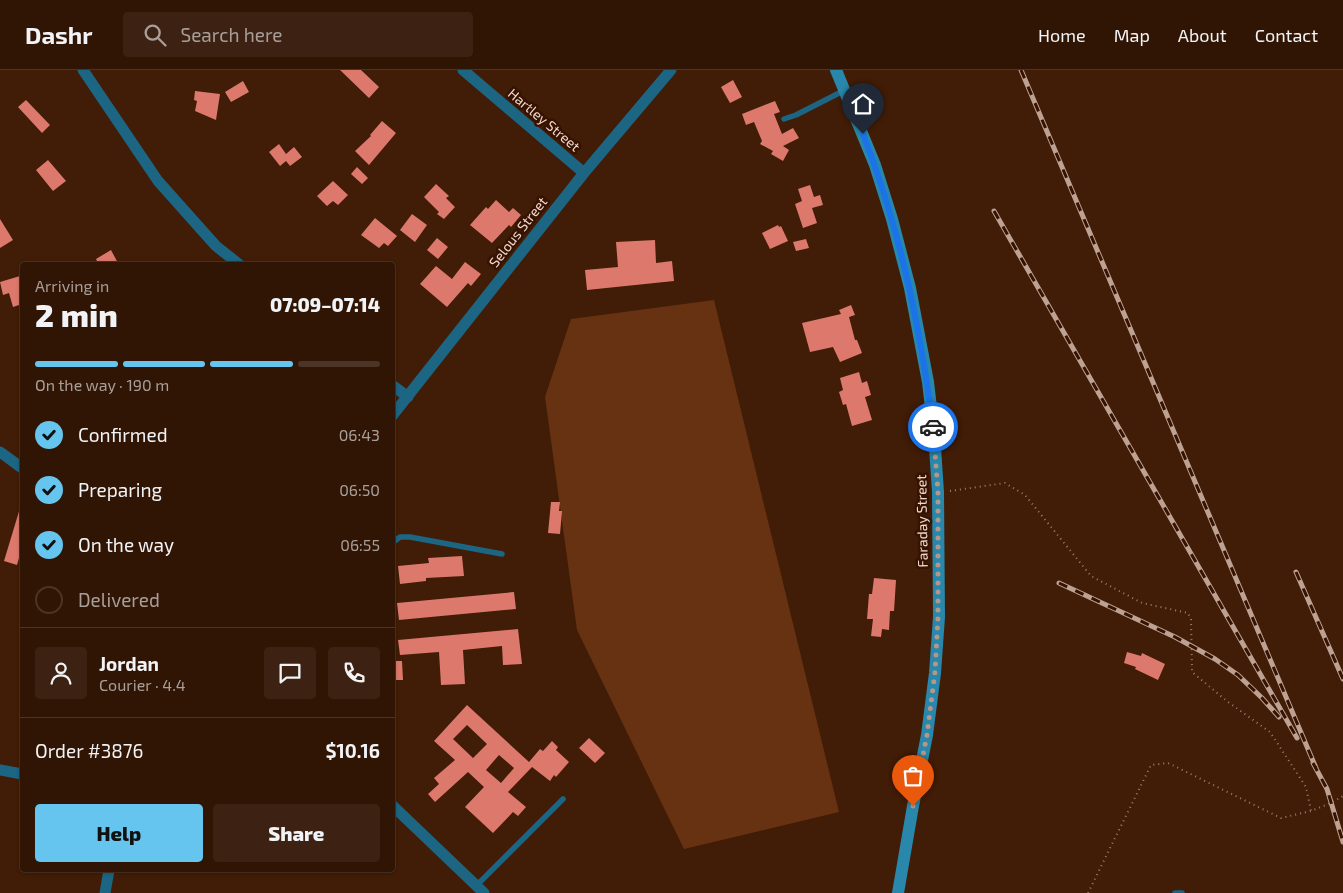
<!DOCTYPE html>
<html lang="en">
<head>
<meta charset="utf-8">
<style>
	body { margin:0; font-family:"Exo 2",sans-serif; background:#3d2213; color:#f1f3f6; height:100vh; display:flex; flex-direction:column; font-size:19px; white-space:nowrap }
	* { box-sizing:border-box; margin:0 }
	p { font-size:16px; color:#a89f9a }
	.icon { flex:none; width:28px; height:28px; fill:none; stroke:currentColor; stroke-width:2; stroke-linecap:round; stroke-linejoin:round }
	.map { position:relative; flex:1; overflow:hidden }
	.details { position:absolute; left:20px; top:192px; width:375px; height:610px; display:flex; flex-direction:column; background:#311504; border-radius:5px; box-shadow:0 1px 4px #0004,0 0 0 1px #4c3426 }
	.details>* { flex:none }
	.pin { position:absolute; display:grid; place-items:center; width:42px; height:42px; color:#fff; margin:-51px -21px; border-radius:50% 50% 50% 0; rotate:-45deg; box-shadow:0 0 5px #0007 }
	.pin .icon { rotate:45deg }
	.courier { position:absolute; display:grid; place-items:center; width:50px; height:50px; margin:-25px; border:4px solid #1a73e8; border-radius:50%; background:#fff; color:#222; box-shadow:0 1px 6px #0007 }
	.summary em { font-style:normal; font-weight:800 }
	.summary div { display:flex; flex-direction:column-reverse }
	.summary { display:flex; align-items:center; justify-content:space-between; height:85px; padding:0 15px }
	h1 { font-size:32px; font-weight:800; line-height:38px }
	.bar { display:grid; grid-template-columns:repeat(4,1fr); gap:8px 5px; align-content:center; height:60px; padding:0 15px }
	.bar i { height:6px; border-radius:4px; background:#4c3426 }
	.bar .selected { background:#65c5ee }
	.bar p { grid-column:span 4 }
	.line { display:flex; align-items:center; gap:12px; padding:0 15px; border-top:1px solid #4c3426 }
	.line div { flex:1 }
	.round { display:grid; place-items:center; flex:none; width:52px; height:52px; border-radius:5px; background:#3d2213 }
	ol { padding:0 15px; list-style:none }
	li { display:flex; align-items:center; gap:15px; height:55px }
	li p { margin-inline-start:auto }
	li .icon { padding:5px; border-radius:50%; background:#65c5ee; color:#111; stroke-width:4 }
	li:last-child { color:#a89f9a }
	li i { width:28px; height:28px; border:2px solid #4c3426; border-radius:50% }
	.primary-button { display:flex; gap:10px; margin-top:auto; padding:10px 15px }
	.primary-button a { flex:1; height:58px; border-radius:5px; background:#65c5ee; color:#111; font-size:20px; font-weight:800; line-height:58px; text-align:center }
	.primary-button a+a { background:#3d2213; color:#f1f3f6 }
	header { display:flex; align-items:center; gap:30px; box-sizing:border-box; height:70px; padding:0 25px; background:#311504; border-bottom:1px solid #4c3426 }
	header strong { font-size:24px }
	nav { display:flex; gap:28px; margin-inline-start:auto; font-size:18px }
	.search { width:350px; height:45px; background:#3d2213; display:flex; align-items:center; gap:12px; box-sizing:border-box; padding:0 18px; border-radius:5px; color:#a89f9a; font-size:19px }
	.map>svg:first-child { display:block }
	.pitch { fill:#673211 }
	.building { fill:#dc796c; fill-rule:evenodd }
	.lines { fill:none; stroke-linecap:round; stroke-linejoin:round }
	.path { stroke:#9d7f6e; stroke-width:2; stroke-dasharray:1 4; stroke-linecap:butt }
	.lane { stroke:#1c6683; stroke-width:5.5 }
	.street { stroke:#1c6683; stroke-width:11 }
	.secondary { stroke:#2887ab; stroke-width:12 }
	.rail-casing { stroke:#bda192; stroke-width:5 }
	.rail { stroke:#361200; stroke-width:3; stroke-dasharray:9; stroke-linecap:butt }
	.done { stroke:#b49787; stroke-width:5; stroke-dasharray:0 9 }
	.route { stroke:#1a73e8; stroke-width:6 }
	.labels { text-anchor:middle; stroke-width:5; stroke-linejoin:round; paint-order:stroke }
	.street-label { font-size:14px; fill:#f2d9cd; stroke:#361200 }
</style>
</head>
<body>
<header>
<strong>Dashr</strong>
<div class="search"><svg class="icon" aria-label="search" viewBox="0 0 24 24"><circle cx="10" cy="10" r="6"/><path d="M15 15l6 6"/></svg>Search here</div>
<nav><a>Home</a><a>Map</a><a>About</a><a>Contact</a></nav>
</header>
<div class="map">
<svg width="1343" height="823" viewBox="0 0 1343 823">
	<rect width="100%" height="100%" fill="#411c06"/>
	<path class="pitch" d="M 714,230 L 839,742 L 684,779 L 577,560 L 545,327 L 571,249 Z"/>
	<path class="building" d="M 340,0 L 361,0 L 379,17 L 369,28 Z
		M 733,10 L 742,27 L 730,33 L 721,17 Z
		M 243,11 L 249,22 L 231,32 L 225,22 Z
		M 195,21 L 220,24 L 216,50 L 195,41 L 197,31 L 194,30 Z
		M 26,30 L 50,55 L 42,63 L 18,37 Z
		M 775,31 L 780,42 L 774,44 L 782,64 L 793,58 L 799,68 L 783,76 L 789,80 L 783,91 L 771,84 L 773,81 L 760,74 L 762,71 L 754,52 L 746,55 L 742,44 Z
		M 382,51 L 396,63 L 369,95 L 355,81 L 371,66 L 370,65 Z
		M 279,74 L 286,84 L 294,77 L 302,87 L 290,96 L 286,91 L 280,96 L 269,82 Z
		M 48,90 L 66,111 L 53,121 L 36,100 Z
		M 357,97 L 368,108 L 362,114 L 351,104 Z
		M 333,111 L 348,125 L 338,135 L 333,131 L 327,136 L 317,126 Z
		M 436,114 L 449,126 L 446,128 L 455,137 L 444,149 L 437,144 L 439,142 L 424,127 Z
		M 810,115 L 814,127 L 820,125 L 823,135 L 812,138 L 817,153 L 803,158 L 795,134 L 802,131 L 798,119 Z
		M 496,130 L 509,142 L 513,138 L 521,145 L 511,157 L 509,155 L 492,173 L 470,155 L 486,137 L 488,139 Z
		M 412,144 L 427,155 L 415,172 L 400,160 Z
		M 375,148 L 397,166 L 388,176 L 384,173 L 379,178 L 361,165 Z
		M 0,149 L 13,170 L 0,178 Z
		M 778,155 L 779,157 L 781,156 L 788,171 L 770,179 L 762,163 Z
		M 437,168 L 448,177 L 438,189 L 427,180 Z
		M 806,169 L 809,178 L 796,181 L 793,172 Z
		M 655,170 L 656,193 L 672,191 L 674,211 L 587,220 L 585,200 L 618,197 L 616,172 Z
		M 111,180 L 119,195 L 99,195 L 96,189 Z
		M 465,192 L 481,204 L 471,216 L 468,213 L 447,237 L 420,214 L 436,196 L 452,209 Z
		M 20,206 L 22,214 L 22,234 L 13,237 L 9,223 L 3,225 L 0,212 Z
		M 851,235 L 855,245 L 849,247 L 855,270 L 857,270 L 862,283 L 840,292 L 833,277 L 810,282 L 802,253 L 841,244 L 839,240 Z
		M 859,302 L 862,313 L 867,311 L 871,325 L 865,327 L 872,350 L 852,356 L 846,334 L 843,335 L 839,322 L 843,320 L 840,308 Z
		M 551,432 L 560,432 L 559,441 L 562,441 L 560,464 L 548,463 Z
		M 20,438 L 22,438 L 22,477 L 17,495 L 4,491 Z
		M 462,486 L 464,506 L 426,508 L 426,511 L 400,514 L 398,496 L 429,493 L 428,488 Z
		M 874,508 L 896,510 L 894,541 L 890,541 L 889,560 L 882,559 L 881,567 L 871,566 L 873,549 L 867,549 L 869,524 L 872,524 Z
		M 514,522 L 516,539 L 399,550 L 397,533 Z
		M 518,559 L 522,594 L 503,595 L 502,576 L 463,580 L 465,614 L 441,615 L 439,582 L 400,585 L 398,570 Z
		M 1127,582 L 1141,586 L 1142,583 L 1165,594 L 1158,610 L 1135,599 L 1136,597 L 1124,593 Z
		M 392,591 L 402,591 L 403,610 L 392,610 Z
		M 467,635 L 529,692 L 540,679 L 543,681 L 552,671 L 558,677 L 556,680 L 569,692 L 556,707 L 554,705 L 550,711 L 532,697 L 508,722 L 526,737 L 518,746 L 513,742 L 493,763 L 465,737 L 484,717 L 468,702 L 435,732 L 428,724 L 439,714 L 434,708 L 455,690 L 434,671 ZM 467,655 L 487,674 L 473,688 L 453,669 ZM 499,685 L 514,698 L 501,713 L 486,700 Z
		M 589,668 L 605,683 L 595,693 L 579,678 Z"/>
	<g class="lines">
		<path class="path" d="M 950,421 L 1005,413 L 1025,425 L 1091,506 L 1142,533 L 1188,543 L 1191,549 L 1192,602 L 1228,632 L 1270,662 L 1306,717 L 1311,741
			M 1088,823 L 1151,695 L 1168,693 L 1281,748 L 1311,741 L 1331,733 L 1343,726"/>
		<path class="lane" d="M 784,49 L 796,45 L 845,20
			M 392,473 L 400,467 L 410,467 L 502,484
			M 476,816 L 563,729
			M 1175,823 L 1182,823"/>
		<path class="street" d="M 83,0 L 158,111 L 216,176 L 240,195
			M 463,0 L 584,103
			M 392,315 L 408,327
			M 392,346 L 584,103 L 671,0
			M 0,382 L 22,398
			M 0,700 L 22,704
			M 392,735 L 484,823
			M 105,823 L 109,800"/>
		<path class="secondary" d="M 836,0 L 875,95 L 892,149 L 910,218 L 928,312 L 934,363 L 938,422 L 939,547 L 935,603 L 927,665 L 913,736 L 898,823"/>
		<defs>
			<path id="rail" d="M 1021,0 L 1316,698
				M 994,141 L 1297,668
				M 1296,502 L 1343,609
				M 1059,513 L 1175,567 L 1215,589 L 1238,605 L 1262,628 L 1279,647
				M 1313,693 L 1327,719 L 1343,772"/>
		</defs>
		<use href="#rail" class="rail-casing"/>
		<use href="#rail" class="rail"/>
	</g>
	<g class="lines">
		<path class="done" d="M 913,736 L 927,665 L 935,602 L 938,547 L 938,422 L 933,357"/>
		<path class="route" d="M 863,64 C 900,159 920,256 933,357"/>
	</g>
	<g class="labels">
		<g class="street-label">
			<text transform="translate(544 50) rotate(40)" y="5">Hartley Street</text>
			<text transform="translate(518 162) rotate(-52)" y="5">Selous Street</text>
			<text transform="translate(922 451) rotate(-91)" y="5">Faraday Street</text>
		</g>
	</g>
</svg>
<div class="pin" style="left:913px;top:736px;background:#ea580c"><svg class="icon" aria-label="bag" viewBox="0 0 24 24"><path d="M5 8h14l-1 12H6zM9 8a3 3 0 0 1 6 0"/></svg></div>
<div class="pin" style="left:863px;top:64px;background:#1f2937"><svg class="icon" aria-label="home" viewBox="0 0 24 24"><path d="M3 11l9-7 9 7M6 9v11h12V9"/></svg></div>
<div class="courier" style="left:933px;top:357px"><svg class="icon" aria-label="car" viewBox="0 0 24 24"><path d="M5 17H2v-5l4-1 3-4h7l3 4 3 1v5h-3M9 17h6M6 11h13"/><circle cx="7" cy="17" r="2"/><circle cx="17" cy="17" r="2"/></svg></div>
<section class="details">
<div class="summary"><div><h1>2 min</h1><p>Arriving in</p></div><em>07:09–07:14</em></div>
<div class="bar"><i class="selected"></i><i class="selected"></i><i class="selected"></i><i></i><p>On the way · 190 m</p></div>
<ol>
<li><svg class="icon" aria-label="check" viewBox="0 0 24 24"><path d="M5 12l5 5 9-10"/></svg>Confirmed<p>06:43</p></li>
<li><svg class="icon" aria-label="check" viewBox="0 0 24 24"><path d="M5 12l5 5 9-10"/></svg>Preparing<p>06:50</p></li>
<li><svg class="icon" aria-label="check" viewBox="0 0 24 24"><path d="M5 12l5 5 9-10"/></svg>On the way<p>06:55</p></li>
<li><i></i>Delivered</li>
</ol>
<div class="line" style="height:90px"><a class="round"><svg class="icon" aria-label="person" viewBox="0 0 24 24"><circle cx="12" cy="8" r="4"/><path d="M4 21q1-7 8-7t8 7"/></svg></a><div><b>Jordan</b><p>Courier · 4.4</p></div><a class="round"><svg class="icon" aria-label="chat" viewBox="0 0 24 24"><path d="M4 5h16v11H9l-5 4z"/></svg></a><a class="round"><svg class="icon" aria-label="phone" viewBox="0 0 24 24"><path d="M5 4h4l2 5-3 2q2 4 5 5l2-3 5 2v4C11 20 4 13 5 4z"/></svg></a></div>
<div class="line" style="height:65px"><div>Order #3876</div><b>$10.16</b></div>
<div class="primary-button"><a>Help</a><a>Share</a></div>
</section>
</div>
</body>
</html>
